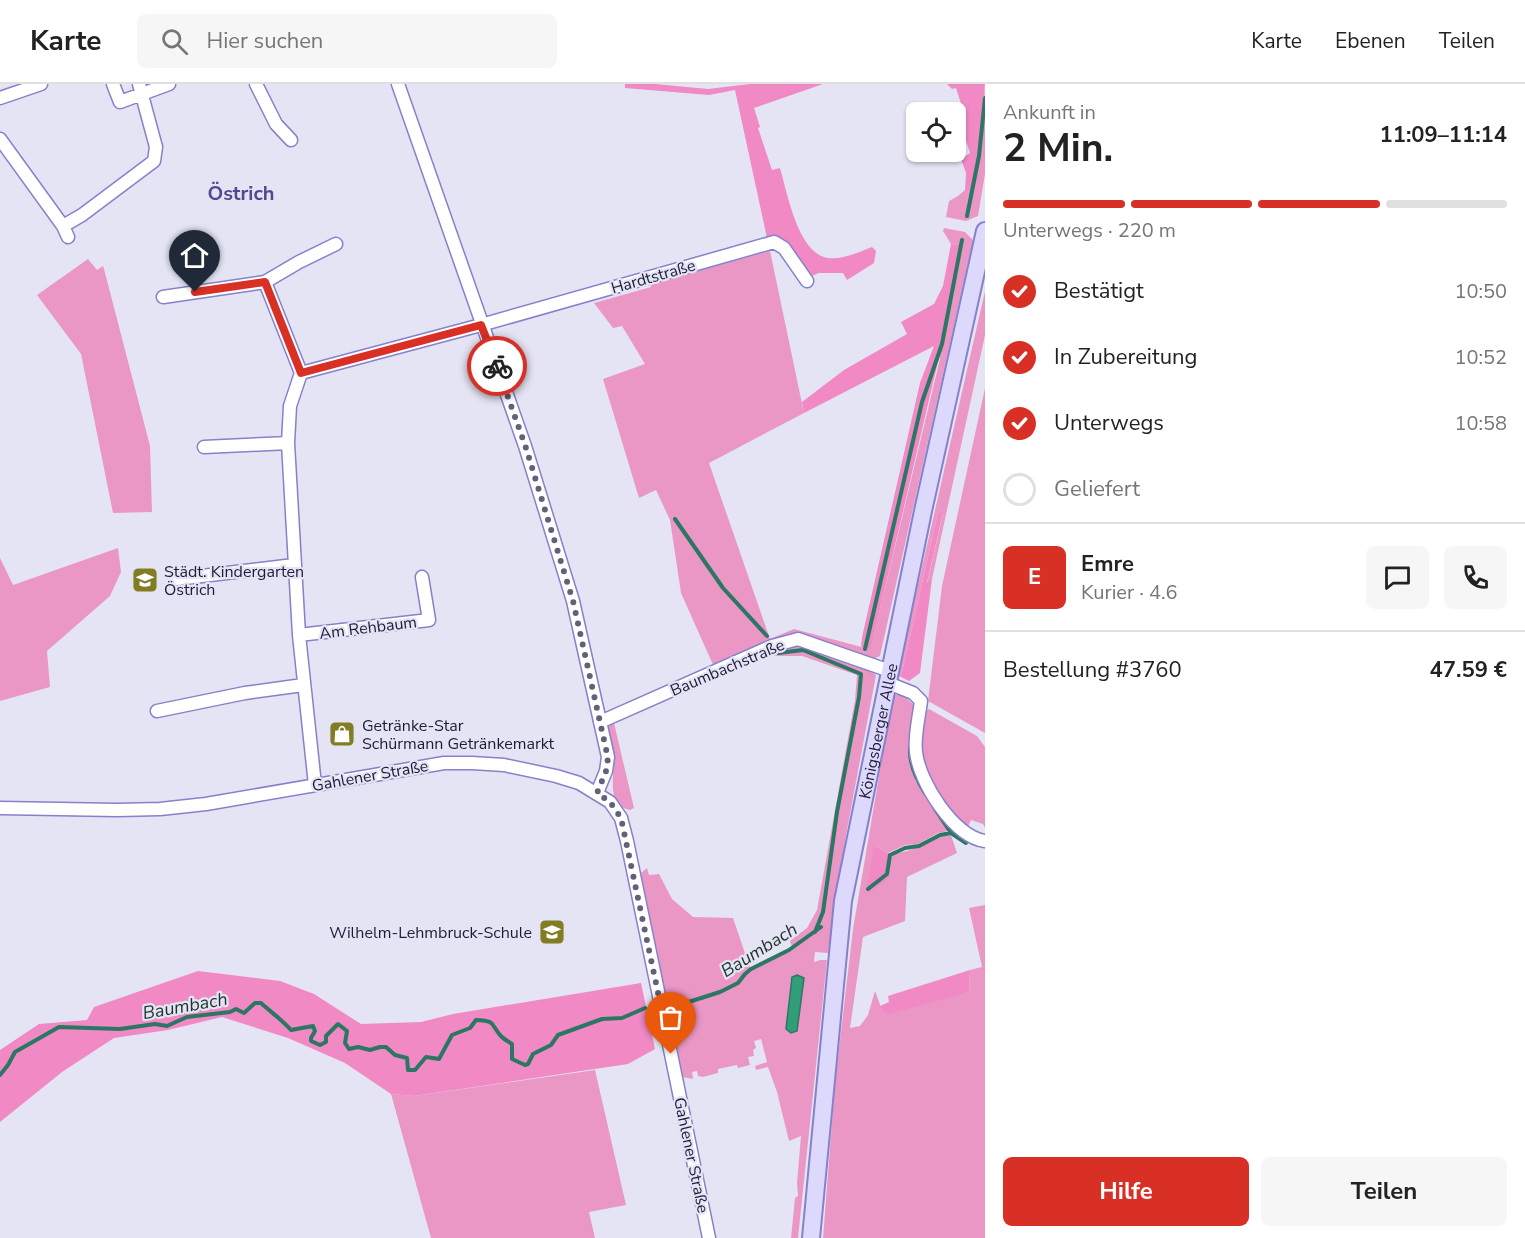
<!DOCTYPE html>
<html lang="de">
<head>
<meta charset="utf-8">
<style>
	body { margin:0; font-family:"Nunito Sans",sans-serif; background:#f6f6f6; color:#222; height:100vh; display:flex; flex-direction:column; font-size:22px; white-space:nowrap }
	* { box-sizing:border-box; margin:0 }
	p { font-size:20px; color:#767676 }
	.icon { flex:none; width:33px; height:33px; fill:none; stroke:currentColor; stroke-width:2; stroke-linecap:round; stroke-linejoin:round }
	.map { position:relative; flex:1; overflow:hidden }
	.drawer { display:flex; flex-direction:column; background:#fff; width:540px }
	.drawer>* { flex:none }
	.tools { position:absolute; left:906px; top:18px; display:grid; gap:12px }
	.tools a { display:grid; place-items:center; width:60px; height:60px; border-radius:9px; background:#fff; box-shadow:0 2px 4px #0004; font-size:30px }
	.pin { position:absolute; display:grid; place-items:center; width:51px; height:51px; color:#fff; margin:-62px -26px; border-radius:50% 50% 50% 0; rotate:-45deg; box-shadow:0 0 6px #0007 }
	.pin .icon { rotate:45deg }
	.courier { position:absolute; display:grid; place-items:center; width:60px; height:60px; margin:-30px; border:4px solid #d93025; border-radius:50%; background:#fff; color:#222; box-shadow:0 2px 8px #0007 }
	.summary em { font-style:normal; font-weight:700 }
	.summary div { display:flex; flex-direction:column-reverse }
	.summary { display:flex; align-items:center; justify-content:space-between; height:102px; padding:0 18px }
	h1 { font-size:39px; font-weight:700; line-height:45px }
	.bar { display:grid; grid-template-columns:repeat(4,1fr); gap:9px 6px; align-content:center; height:72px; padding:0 18px }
	.bar i { height:8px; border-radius:4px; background:#e0e0e0 }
	.bar .selected { background:#d93025 }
	.bar p { grid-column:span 4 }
	.line { display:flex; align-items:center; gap:15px; padding:0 18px; border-top:2px solid #e0e0e0 }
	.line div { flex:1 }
	.round { display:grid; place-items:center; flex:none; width:63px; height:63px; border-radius:9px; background:#f6f6f6 }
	ol { padding:0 18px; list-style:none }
	li { display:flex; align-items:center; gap:18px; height:66px }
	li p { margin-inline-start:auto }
	li .icon { padding:6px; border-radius:50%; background:#d93025; color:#fff; stroke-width:4 }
	li:last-child { color:#767676 }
	li i { width:33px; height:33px; border:3px solid #e0e0e0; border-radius:50% }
	.button { display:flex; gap:12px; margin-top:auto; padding:12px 18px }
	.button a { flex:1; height:69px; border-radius:9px; background:#d93025; color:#fff; font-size:24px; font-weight:700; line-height:69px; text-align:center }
	.button a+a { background:#f6f6f6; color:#222 }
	header { display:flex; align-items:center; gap:36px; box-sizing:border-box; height:84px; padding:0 30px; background:#fff; border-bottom:2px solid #e0e0e0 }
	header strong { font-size:28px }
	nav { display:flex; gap:33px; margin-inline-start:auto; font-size:21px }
	.search { width:420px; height:54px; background:#f6f6f6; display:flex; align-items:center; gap:15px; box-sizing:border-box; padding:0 21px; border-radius:9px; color:#767676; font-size:22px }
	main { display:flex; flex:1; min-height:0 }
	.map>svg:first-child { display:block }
	.green { fill:#eb97c6 }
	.forest { fill:#f089c4 }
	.water { fill:#319e77; stroke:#2b7764; stroke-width:1.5 }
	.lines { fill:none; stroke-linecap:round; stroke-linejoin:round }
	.stream { stroke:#2b7764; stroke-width:4 }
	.minor-casing { stroke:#8581ca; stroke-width:15 }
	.secondary-casing { stroke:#8581ca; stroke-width:20 }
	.minor { stroke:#fff; stroke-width:12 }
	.secondary { stroke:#dcd9fc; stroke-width:16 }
	.done { stroke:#63617a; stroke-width:6; stroke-dasharray:0 10.8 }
	.route { stroke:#d93025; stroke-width:8 }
	.labels { text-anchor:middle; stroke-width:4.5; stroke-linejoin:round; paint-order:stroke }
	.street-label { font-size:16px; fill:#1e1b38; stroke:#e4e4f4 }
	.poi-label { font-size:16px; fill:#1e1b38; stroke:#e4e4f4; text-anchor:start }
	.water-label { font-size:18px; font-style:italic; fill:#1c3329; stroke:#e4e4f4 }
	.quarter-label { font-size:20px; font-weight:bold; fill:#504a8e; stroke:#e4e4f4 }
</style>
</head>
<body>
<header>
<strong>Karte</strong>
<div class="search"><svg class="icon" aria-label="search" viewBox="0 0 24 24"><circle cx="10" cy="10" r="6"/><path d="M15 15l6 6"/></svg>Hier suchen</div>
<nav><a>Karte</a><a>Ebenen</a><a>Teilen</a></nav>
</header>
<main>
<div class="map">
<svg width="985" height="1154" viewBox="0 0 985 1154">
	<rect width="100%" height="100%" fill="#e4e4f4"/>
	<path class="green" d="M 985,3 L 985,90 L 978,132 L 966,137 L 946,133 L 949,117 L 958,112 L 965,106 L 971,106 L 978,72 Z
		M 944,144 L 965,148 L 973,156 L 880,572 L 871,576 L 804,552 L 714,583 L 681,509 L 670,436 L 656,406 L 639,414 L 603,295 L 645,280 L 622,242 L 613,244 L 594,219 L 651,203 L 650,200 L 770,167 L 804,329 L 709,379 L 770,555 L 794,545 L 869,565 L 871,563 L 939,279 L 959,161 L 951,160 L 943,147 Z
		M 88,175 L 97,186 L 103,182 L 104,185 L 150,362 L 152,428 L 113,429 L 81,270 L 37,211 Z
		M 985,207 L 985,251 L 932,495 L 927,500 L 943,430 L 938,428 L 901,593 L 897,593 Z
		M 985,304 L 985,649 L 928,617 L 942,502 Z
		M 118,464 L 121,488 L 110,512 L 47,567 L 50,603 L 0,617 L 0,474 L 13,501 Z
		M 801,559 L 868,585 L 876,591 L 846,751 L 828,869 L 815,868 L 814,878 L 820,876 L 827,876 L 798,1154 L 791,1154 L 795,1114 L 798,1112 L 797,1099 L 801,1052 L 789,1057 L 777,1008 L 768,983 L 756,986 L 755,982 L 767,978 L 761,955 L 754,957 L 756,964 L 753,966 L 754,972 L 748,973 L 750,981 L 738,984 L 737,981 L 718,985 L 718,989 L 703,993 L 698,992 L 697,987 L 692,988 L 693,995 L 682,993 L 641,789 L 647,784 L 649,791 L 659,790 L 672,815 L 693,833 L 733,834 L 750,884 L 792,863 L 790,857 L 807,844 L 817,826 L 855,616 L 857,591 L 802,572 L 772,572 L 746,580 L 614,639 L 634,724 L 630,726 C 604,721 616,689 613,672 C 612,662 609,653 606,643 L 607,640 L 770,566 Z
		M 902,610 L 914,621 L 909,670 L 915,696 L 949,747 L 938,749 L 918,760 L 905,761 L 888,769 L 874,761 L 887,794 L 891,771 C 900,768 910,767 919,763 C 932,759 936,752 951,751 L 957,769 L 907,793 L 905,837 L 863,853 L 850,944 L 860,942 L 868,931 L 875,907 L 882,926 L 969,908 L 970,886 L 982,883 L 969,824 L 985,821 L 985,1154 L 823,1154 L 835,999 L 853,845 L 892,616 L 895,611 Z
		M 929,625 L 977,652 L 985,663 L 985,744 L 983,740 L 971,736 L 967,745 C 950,733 922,690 922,669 C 921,655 925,639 927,626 Z
		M 595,986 L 626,1121 L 589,1128 L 595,1154 L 431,1154 L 391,1010 L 414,1012 Z"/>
	<path class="forest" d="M 625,0 L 655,0 L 708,5 L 750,0 L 823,0 L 754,24 L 760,43 L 758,44 L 772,86 L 780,84 C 787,108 798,170 828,174 C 842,176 859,168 872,163 L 876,167 L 874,179 L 847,196 L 843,189 L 819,189 L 812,192 L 767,154 L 735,6 L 709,11 L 625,4 Z
		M 947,0 L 985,0 L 978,72 L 971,106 L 965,106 L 966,89 L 961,75 L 970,69 L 957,29 L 963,26 L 956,4 L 952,5 Z
		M 951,160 L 960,161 L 941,257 L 943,257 L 932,303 L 871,564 L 866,566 L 861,562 L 862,553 L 920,299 L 934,262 L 804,329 L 802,318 L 844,286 L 907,250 L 901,238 L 934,220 L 943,202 Z
		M 938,428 L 943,429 L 927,499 L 932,495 L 920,589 L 909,597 L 901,593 Z
		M 874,761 L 891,771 L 888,794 L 868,809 L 867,803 Z
		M 970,886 L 969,908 L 900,927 L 888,930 L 882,926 L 880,922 L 889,918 L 888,912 Z
		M 198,887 L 280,897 L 314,910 L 361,940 L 421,938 L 453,930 L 641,899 L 655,965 L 628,980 L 414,1012 L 391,1010 L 345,979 L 288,954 L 222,933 L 168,946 L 114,954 L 62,988 L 0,1038 L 0,966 L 39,940 L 87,936 L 94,923 Z"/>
	<path class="water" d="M 797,891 L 804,894 L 797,947 L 791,949 L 786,945 L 792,893 Z"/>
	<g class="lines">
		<path class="stream" d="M 967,132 L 979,72 L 985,14
			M 675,435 L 723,504 L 767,552
			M 865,565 L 922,318 L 942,260 L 962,156
			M 778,569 L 803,566 L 861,590 L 859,613 L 837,728 L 823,828 L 815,848
			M 910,663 C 909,679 916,695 925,709
			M 935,725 L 951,749
			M 868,805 L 887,790 L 890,771 L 905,764 L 919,762 L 940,751 L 951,749 L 966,759
			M 676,922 L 720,908 L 738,899 L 745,890 L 751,885 L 789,866 L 821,843
			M 0,991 L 8,981 L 15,968 L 59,943 L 120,945 L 155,940 L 167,942 L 187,933 L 230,928 L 236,925 L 244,929 L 255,919 L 261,919 C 272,929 281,935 291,946 L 313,942 L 315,947 L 311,954 L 311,957 L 320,961 L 326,958 L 326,952 L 338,940 L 347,947 L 345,959 L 349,965 L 358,963 L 370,966 L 380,963 L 386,963 L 395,971 L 407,974 L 408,986 L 415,986 L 426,973 L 439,975 L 452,951 L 470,944 L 476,936 C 496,937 490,939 500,951 C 503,955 508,957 512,960 L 512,975 L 525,981 L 528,980 L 533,970 L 551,961 L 558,951 L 602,935 L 622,934 L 645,924"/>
		<defs>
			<path id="minor" d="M 113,0 L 120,18 L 169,0
				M 256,0 L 276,40 L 291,56
				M 398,0 L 525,362 L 573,517 L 608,673 L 606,687 L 597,709
				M 0,14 L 41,0
				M 0,55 L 63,142 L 68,153
				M 63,142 L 82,131 L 154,77 L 156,63 L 139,0
				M 265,198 L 299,178 L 336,160
				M 163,213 L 265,198 L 301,289
				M 204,363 L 288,359
				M 177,495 L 294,481
				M 299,551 L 429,536 L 422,493
				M 888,599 L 913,609 L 921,617 C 919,633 914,652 916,668 C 919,698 954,753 985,757
				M 157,627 L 245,609 L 303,601
				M 600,638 L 772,562 L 798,555 L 890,587
				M 315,701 L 299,551 L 288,359 L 290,322 L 301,289 L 481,241 L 774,158 L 784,164 L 807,197
				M 0,724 L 117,726 L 160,725 L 206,720 L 444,679 L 472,679 L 504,681 L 556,692 L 579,699 L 610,718 L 621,734 L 627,757 L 709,1154"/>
			<g id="secondary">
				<path id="s1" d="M 811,1154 L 843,817 L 923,427 L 985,147"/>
			</g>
		</defs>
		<use href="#minor" class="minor-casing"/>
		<use href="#secondary" class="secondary-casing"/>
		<use href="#minor" class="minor"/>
		<use href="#secondary" class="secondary"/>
	</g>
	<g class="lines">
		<path class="done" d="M 497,282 L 526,364 L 573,517 L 608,674 L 606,687 L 597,709 L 610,718 L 621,734 L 671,970"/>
		<path class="route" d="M 195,208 L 265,198 L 301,289 L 481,241 L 497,282"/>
	</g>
	<defs>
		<symbol id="school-square" viewBox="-11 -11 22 22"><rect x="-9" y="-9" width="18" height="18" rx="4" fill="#827c22" stroke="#e4e4f4"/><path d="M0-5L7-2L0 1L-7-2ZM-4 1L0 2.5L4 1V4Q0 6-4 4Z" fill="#fff"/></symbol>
		<symbol id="shop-square" viewBox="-11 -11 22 22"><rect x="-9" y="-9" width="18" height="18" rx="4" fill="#827c22" stroke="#e4e4f4"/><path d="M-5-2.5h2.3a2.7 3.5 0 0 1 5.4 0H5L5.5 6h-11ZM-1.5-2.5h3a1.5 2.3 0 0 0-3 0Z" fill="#fff"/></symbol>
	</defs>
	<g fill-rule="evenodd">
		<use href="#school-square" x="130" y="481" width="30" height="30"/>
		<use href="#shop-square" x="327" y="635" width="30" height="30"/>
		<use href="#school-square" x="537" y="833" width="30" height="30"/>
	</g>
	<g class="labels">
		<g class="street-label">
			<text transform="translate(653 192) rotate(-16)" y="6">Hardtstraße</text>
			<text transform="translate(368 543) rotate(-7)" y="6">Am Rehbaum</text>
			<text transform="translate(727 583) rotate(-23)" y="6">Baumbachstraße</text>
			<text dy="6" stroke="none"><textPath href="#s1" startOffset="512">Königsberger Allee</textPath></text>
			<text transform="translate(370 691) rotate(-10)" y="6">Gahlener Straße</text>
			<text transform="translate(692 1071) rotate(78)" y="6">Gahlener Straße</text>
		</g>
		<g class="poi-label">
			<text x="164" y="493">Städt. Kindergarten<tspan x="164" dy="18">Östrich</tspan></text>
			<text x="362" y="647">Getränke-Star<tspan x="362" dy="18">Schürmann Getränkemarkt</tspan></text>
			<text x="532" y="854" text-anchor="end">Wilhelm-Lehmbruck-Schule</text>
		</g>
		<g class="water-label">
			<text transform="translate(759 866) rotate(-32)" y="6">Baumbach</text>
			<text transform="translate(185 922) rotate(-10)" y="6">Baumbach</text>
		</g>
		<g class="quarter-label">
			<text x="241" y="116">Östrich</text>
		</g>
	</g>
</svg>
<div class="tools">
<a><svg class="icon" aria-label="locate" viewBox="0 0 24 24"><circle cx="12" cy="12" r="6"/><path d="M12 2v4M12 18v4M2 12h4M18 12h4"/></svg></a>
</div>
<div class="pin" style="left:671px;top:970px;background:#ea580c"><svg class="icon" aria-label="bag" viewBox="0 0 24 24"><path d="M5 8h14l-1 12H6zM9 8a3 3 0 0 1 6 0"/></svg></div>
<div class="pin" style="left:195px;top:208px;background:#1f2937"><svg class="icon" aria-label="home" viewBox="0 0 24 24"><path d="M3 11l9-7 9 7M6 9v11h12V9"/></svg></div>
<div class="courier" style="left:497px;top:282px"><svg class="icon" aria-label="bike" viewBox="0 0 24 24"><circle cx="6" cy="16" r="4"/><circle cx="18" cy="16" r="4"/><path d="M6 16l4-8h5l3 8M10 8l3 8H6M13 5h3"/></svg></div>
</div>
<section class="drawer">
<div class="summary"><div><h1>2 Min.</h1><p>Ankunft in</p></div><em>11:09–11:14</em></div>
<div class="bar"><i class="selected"></i><i class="selected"></i><i class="selected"></i><i></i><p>Unterwegs · 220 m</p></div>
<ol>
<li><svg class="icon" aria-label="check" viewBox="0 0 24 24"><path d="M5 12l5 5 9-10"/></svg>Bestätigt<p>10:50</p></li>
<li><svg class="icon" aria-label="check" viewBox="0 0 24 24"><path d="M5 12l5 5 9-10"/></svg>In Zubereitung<p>10:52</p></li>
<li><svg class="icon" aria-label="check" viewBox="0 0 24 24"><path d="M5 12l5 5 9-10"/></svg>Unterwegs<p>10:58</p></li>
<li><i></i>Geliefert</li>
</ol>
<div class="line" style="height:108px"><b class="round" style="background:#d93025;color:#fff">E</b><div><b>Emre</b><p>Kurier · 4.6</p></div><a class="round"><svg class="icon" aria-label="chat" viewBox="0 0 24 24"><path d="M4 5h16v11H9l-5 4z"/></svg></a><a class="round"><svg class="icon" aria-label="phone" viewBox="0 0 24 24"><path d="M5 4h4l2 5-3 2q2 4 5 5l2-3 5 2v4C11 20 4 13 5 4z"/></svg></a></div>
<div class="line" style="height:78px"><div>Bestellung #3760</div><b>47.59 €</b></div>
<div class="button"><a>Hilfe</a><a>Teilen</a></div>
</section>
</main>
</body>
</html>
